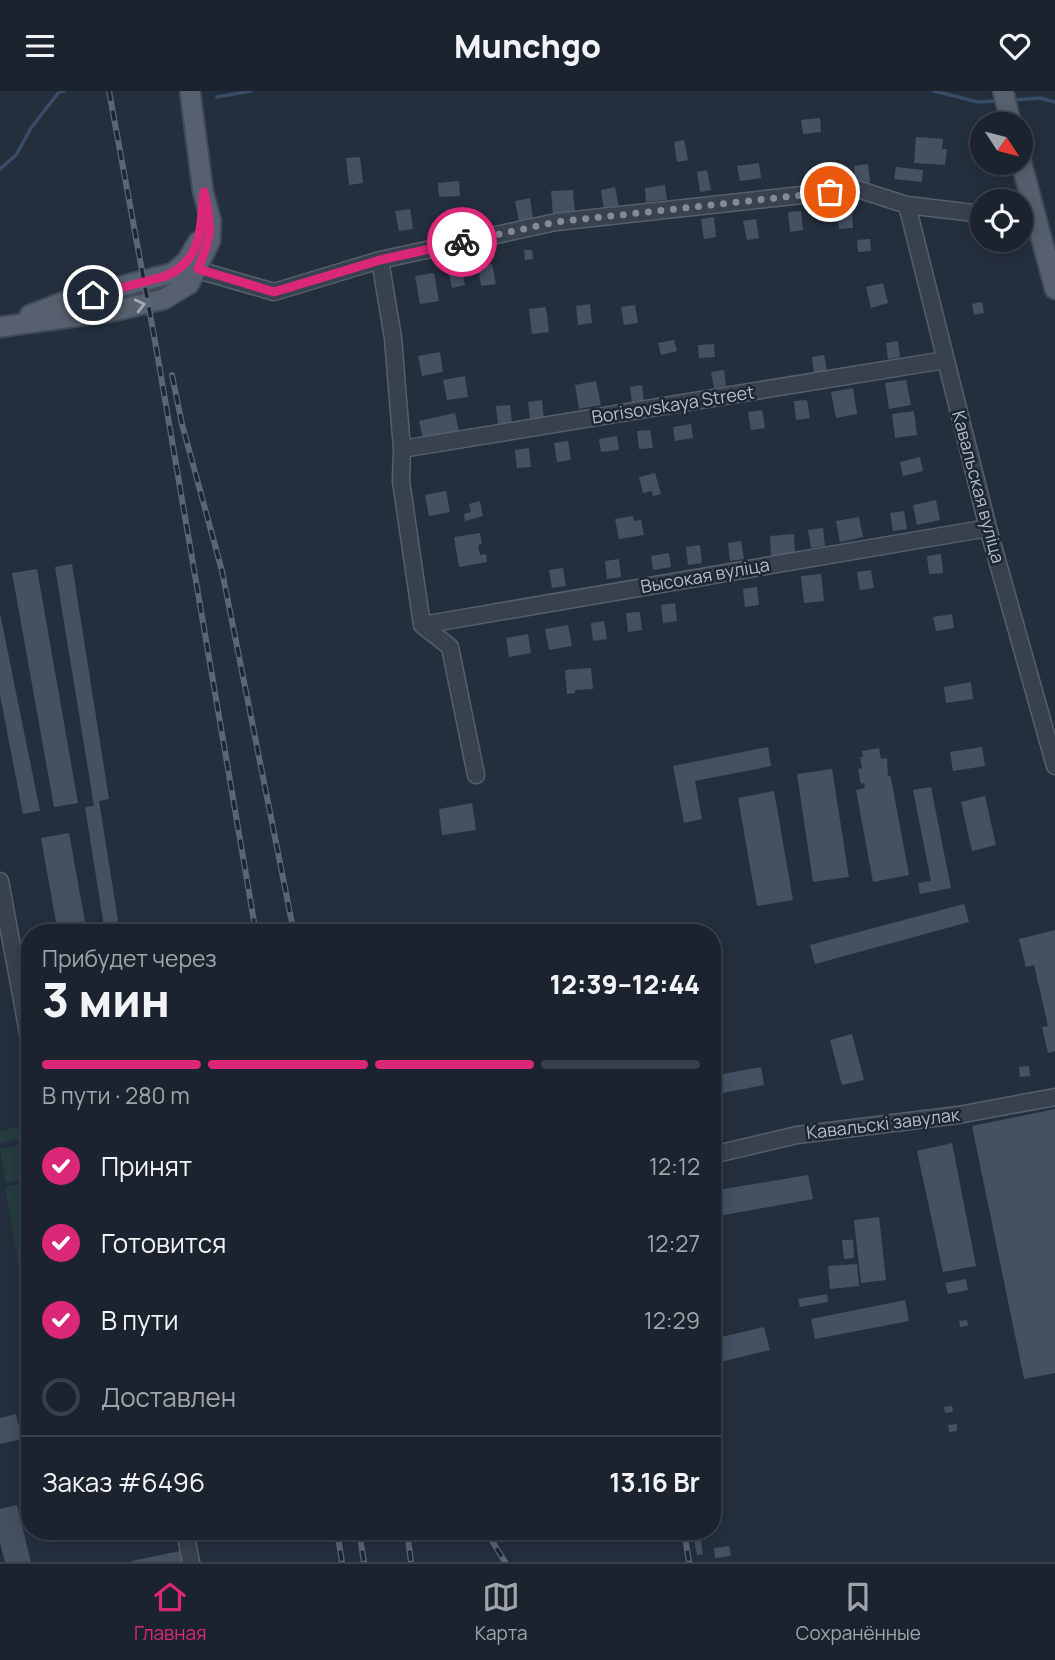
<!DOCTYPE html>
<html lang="ru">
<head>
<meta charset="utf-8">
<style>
	body { margin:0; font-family:Manrope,sans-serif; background:#242b36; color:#f1f3f6; height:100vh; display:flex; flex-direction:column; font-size:26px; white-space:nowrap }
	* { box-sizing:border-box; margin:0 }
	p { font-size:23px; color:#a0a4aa }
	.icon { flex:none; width:38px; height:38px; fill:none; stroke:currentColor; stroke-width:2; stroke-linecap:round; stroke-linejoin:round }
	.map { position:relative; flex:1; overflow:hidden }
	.details { position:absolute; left:21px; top:833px; width:700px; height:616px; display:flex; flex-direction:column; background:#1b232e; border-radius:28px; box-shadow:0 4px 18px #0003,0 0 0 2px #39404a }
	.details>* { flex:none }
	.needle { width:46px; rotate:126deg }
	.fabs { position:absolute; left:970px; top:21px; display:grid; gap:14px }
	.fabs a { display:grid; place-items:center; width:63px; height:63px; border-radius:50%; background:#1b232e; box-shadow:0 4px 18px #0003,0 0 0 2px #39404a; font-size:35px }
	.pin { position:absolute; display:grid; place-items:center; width:60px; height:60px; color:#fff; margin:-30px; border:4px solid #fff; border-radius:50%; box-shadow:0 2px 7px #0007 }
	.courier { position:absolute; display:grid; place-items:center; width:70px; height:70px; margin:-35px; border:5px solid #db2777; border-radius:50%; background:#fff; color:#222; box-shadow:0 2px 9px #0007 }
	.summary em { font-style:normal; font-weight:800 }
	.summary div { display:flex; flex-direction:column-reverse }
	.summary { display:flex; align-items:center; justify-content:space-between; height:119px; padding:0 21px }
	h1 { font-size:46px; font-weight:800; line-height:52px }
	.bar { display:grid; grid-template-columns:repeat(4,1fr); gap:10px 7px; align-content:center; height:84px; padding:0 21px }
	.bar i { height:9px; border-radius:5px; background:#39404a }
	.bar .current { background:#db2777 }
	.bar p { grid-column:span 4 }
	.line { display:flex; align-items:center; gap:18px; padding:0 21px; border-top:2px solid #39404a }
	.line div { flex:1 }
	ol { padding:0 21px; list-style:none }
	li { display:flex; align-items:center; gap:21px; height:77px }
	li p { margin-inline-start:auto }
	li .icon { padding:7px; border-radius:50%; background:#db2777; color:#fff; stroke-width:4 }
	li:last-child { color:#a0a4aa }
	li i { width:38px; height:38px; border:4px solid #39404a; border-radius:50% }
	header { display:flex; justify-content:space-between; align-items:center; height:91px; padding:0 21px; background:#1b232e; font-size:32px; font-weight:800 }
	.menu { display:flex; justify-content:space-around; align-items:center; height:98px; border-top:2px solid #39404a; background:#1b232e; font-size:19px; color:#a0a4aa }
	.menu a { display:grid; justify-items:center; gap:4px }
	.menu .current { color:#db2777 }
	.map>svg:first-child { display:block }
	.green { fill:#263c3f }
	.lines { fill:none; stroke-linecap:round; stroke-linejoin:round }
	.stream { stroke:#394c67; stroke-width:3.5 }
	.building { fill:#455162 }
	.minor-casing { stroke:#565f6c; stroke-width:19 }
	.major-casing { stroke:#414a57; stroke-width:23 }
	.minor { stroke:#38414e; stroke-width:16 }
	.major { stroke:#56606e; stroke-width:19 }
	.rail-casing { stroke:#5a6575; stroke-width:6 }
	.rail { stroke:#1d2633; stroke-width:3.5; stroke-dasharray:10; stroke-linecap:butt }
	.oneway { stroke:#a1aab7 }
	.done { stroke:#828b98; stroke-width:7; stroke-dasharray:0 12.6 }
	.route { stroke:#db2777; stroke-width:9 }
	.labels { text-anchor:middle; stroke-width:5; stroke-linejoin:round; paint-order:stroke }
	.street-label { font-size:18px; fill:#b4bcc9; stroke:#1d2633 }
</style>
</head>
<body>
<header><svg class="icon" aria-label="menu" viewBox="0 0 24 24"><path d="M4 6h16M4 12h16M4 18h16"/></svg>Munchgo<svg class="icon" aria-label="heart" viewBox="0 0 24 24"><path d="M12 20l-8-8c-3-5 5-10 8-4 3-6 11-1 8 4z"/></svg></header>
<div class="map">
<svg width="1055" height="1471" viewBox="0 0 1055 1471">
	<rect width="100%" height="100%" fill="#242f3e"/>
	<path class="green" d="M 30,1033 L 30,1046 L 0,1052 L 0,1040 Z
		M 21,1054 L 28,1087 L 6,1092 L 0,1058 Z
		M 28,1091 L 30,1206 L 24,1207 L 5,1096 Z"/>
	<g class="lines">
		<path class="stream" d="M 934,0 L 978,11 L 997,10
			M 217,6 L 251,0
			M 1012,9 L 1040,7 L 1055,11
			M 0,78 L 16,64 L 31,37 L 59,1 L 64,0"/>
	</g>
	<path class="building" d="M 820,27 L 821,41 L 803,43 L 801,29 Z
		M 916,46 L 943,48 L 942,58 L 947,58 L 945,74 L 914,72 Z
		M 684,49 L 688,69 L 677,71 L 674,51 Z
		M 360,66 L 363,92 L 349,94 L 346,67 Z
		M 759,72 L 761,87 L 740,90 L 737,75 Z
		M 868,73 L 870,91 L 856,93 L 854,75 Z
		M 896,76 L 923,79 L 922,91 L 894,88 Z
		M 707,79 L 711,99 L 700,101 L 697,81 Z
		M 459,90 L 460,105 L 439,106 L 438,92 Z
		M 665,94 L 667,109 L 646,111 L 645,97 Z
		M 615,96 L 619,116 L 604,119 L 601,99 Z
		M 573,99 L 575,122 L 553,124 L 551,100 Z
		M 530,107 L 533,127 L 519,130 L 515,110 Z
		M 410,118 L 413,138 L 399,140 L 395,120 Z
		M 852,118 L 853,137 L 839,138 L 837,120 Z
		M 801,120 L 803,139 L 790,141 L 788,121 Z
		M 480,122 L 483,137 L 463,140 L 460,126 Z
		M 714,126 L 716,146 L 704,148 L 701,128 Z
		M 756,128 L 759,147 L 747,149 L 743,130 Z
		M 870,148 L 871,160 L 858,161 L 857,149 Z
		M 524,159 L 532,159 L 533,168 L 525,169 Z
		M 492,173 L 496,193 L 481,195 L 478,175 Z
		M 461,175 L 465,194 L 452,197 L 448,178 Z
		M 434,182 L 439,210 L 420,213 L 415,185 Z
		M 883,192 L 888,212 L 871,217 L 866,196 Z
		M 982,211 L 984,222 L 974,224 L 972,213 Z
		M 590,213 L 592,232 L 578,234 L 576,215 Z
		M 635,214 L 638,232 L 624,234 L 621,216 Z
		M 546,216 L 549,241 L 532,243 L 529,218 Z
		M 674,249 L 677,260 L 661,264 L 658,252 Z
		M 898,250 L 900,266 L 888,268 L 886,252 Z
		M 714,253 L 715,266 L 699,267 L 698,254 Z
		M 440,261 L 443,281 L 422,285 L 418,265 Z
		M 824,264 L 827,280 L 814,282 L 812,266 Z
		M 724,279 L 726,295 L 714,297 L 711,281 Z
		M 465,285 L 468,306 L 447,309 L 443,289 Z
		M 906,289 L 911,314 L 889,318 L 885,292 Z
		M 596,290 L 601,314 L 579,318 L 575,294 Z
		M 642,294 L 644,310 L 632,312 L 630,296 Z
		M 853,297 L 857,323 L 836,327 L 831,301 Z
		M 542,309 L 544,328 L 530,329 L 528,311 Z
		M 807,309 L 810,327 L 796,329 L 794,310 Z
		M 510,314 L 512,332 L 498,334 L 496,315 Z
		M 762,319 L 765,337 L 751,339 L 748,321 Z
		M 914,320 L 917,344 L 895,347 L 892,323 Z
		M 455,322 L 459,340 L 423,348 L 419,330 Z
		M 691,333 L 693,347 L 675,350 L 673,336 Z
		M 650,339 L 653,357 L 639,358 L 637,340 Z
		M 617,345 L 619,359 L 601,361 L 599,348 Z
		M 568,350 L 571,369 L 557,371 L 554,352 Z
		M 529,357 L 531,376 L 517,377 L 515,359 Z
		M 920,366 L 923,380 L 903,385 L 900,371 Z
		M 655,382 L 661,403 L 653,405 L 652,400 L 643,402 L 639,386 Z
		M 446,400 L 450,421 L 429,425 L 425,404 Z
		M 936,409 L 940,429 L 917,434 L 913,414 Z
		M 480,410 L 483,425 L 465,430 L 464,423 L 471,421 L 469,413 Z
		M 904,420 L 907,438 L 893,440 L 890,422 Z
		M 633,425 L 634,430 L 641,429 L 644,444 L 619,448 L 615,428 Z
		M 859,426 L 863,446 L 840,451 L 836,430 Z
		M 823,437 L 825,455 L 811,457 L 808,439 Z
		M 480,442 L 482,453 L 478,454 L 480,464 L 486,463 L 487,471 L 459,476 L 454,446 Z
		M 794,443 L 795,464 L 771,466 L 770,445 Z
		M 741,450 L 744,468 L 730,470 L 728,452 Z
		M 700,454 L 702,472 L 688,474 L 686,456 Z
		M 669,462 L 671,476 L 653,479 L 651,465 Z
		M 941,463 L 943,482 L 929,483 L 927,465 Z
		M 619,468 L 621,486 L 607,488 L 605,470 Z
		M 72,473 L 109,708 L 99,710 L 120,842 L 105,842 L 85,716 L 94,715 L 55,476 Z
		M 563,477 L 566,495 L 552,497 L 549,479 Z
		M 37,478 L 78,712 L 54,716 L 12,482 Z
		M 871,479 L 874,497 L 860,499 L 857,481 Z
		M 821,483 L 824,510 L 804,512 L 801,485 Z
		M 757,496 L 759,514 L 745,516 L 743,498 Z
		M 675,512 L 677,530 L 663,532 L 661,514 Z
		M 640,521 L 642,539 L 628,541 L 626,522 Z
		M 0,522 L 40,720 L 23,723 L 0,604 Z
		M 952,523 L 954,537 L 936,540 L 933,526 Z
		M 604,530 L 607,548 L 593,550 L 591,532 Z
		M 568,534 L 572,555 L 549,559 L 545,538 Z
		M 528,543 L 531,562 L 509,566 L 506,547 Z
		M 591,577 L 593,598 L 575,599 L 575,602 L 567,603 L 565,579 Z
		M 971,591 L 973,608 L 946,612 L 944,596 Z
		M 768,656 L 771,675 L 695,690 L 702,728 L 684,732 L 673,675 Z
		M 982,656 L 985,675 L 953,680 L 950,661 Z
		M 879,657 L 881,668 L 887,667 L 888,685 L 890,685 L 892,692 L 909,784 L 873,791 L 856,699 L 865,697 L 864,692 L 861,693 L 858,678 L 862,677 L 860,666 L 863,666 L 862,660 Z
		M 832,678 L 849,786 L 813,791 L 797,683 Z
		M 931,696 L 951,797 L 920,803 L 918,792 L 931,790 L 913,699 Z
		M 774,700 L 793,809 L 757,815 L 738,707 Z
		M 985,705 L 996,754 L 972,760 L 961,711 Z
		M 472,712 L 476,739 L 442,744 L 439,718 Z
		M 69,742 L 87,842 L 58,842 L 41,747 Z
		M 964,813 L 969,831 L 815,873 L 810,854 Z
		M 1055,839 L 1055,960 L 1048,962 L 1042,936 L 1048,935 L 1034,874 L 1026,876 L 1019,848 Z
		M 852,943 L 864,989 L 842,994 L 830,949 Z
		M 1029,975 L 1030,985 L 1020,986 L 1019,976 Z
		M 761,976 L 764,994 L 712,1004 L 712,985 Z
		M 1055,1018 L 1055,1282 L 1024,1288 L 972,1035 Z
		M 952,1052 L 976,1175 L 943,1181 L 917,1060 Z
		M 808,1084 L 813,1108 L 719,1125 L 722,1141 L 712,1143 L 712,1100 Z
		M 879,1126 L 886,1189 L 861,1192 L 854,1129 Z
		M 842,1149 L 853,1149 L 854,1167 L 844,1168 Z
		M 857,1173 L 859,1195 L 830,1198 L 828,1175 Z
		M 966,1188 L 968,1199 L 948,1203 L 945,1192 Z
		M 827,1203 L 828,1211 L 800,1216 L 798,1208 Z
		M 905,1209 L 909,1230 L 815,1248 L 811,1228 Z
		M 967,1229 L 968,1235 L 960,1236 L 959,1230 Z
		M 764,1236 L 770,1259 L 712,1273 L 712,1248 Z
		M 952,1315 L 953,1321 L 945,1322 L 944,1316 Z
		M 16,1323 L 22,1348 L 0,1353 L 0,1327 Z
		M 957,1333 L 957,1340 L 949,1341 L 948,1334 Z
		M 17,1414 L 31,1471 L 5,1471 L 0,1452 L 0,1418 Z
		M 700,1443 L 703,1463 L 697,1464 L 693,1444 Z
		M 729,1455 L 731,1465 L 715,1467 L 714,1457 Z
		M 180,1460 L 182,1471 L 132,1471 L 132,1470 Z"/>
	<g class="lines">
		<defs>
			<path id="minor" d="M 907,114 L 988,437 L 1055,675
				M 1020,127 L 1036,129
				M 380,169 L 393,247 L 402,358 L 401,390 L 422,534 L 450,556 L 476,684
				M 198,179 L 274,201 L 380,169 L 556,131 L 857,98 L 907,114 L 982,123
				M 402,358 L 945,269
				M 422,534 L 988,437
				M 0,790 L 30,953
				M 712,1064 L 797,1044 L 958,1024 L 1055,1006
				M 185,1440 L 191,1471"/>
			<path id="major" d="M 1003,0 L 1011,33
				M 1020,67 L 1055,198
				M 30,224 L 69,209 L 173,182 L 187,170 L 198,151
				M 0,236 L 114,220 L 164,208 L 189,193 L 210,150 L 211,130 L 203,101 L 190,0"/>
		</defs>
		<use href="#minor" class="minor-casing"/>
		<use href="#major" class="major-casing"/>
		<use href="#minor" class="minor"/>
		<use href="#major" class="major"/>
		<defs>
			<path id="rail" d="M 109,0 L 155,250 L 256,842
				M 172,284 L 182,333 L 222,480 L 294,842
				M 337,1440 L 342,1471
				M 359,1440 L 364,1471
				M 407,1440 L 411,1471
				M 486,1440 L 505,1471
				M 684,1440 L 689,1471"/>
		</defs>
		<use href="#rail" class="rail-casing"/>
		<use href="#rail" class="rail"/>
	</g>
	<defs><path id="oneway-chevron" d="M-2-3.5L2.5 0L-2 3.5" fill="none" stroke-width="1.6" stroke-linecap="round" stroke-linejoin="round" transform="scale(1.75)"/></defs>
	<use class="oneway" href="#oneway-chevron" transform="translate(140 214) rotate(-14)"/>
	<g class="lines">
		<path class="done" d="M 462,151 L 556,131 L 830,101"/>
		<path class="route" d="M 93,204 L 163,186 C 203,171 200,137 204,101 C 212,137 212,144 198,178 L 274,201 L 380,169 L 462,151"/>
	</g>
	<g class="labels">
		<g class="street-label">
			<text transform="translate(673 314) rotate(-9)" y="6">Borisovskaya Street</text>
			<text transform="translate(978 396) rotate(75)" y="6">Кавальская вуліца</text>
			<text transform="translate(705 485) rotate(-10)" y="6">Высокая вуліца</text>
			<text transform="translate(883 1033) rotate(-7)" y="6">Кавальскі завулак</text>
		</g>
	</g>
</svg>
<div class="fabs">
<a><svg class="needle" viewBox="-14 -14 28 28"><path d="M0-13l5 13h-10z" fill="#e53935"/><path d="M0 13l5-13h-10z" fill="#a0a4aa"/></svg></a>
<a><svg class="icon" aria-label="locate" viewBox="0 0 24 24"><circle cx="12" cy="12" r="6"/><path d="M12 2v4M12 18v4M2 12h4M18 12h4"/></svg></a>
</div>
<div class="pin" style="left:830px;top:101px;background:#ea580c"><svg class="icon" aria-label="bag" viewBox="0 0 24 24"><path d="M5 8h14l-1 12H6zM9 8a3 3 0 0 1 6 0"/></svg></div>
<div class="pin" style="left:93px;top:204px;background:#1f2937"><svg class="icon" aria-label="home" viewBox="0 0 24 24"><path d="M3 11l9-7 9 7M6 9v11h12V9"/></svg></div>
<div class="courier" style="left:462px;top:151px"><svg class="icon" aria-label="bike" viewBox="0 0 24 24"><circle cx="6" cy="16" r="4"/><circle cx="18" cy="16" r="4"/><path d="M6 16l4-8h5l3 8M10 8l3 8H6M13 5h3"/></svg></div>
<section class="details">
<div class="summary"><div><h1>3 мин</h1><p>Прибудет через</p></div><em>12:39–12:44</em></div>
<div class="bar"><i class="current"></i><i class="current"></i><i class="current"></i><i></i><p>В пути · 280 m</p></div>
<ol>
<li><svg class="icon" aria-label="check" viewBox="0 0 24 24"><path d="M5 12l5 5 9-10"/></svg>Принят<p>12:12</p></li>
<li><svg class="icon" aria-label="check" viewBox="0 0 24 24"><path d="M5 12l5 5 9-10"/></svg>Готовится<p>12:27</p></li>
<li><svg class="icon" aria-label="check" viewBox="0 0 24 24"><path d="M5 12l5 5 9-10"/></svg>В пути<p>12:29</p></li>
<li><i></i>Доставлен</li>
</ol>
<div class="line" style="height:91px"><div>Заказ #6496</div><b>13.16 Br</b></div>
</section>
</div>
<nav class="menu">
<a class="current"><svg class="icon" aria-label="home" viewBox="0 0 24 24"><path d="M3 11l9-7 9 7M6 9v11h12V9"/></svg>Главная</a>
<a><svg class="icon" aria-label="map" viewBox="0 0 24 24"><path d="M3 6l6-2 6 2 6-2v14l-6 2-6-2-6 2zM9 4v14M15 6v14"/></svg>Карта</a>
<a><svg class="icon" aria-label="saved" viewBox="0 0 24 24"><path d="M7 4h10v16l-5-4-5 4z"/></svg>Сохранённые</a>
</nav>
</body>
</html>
